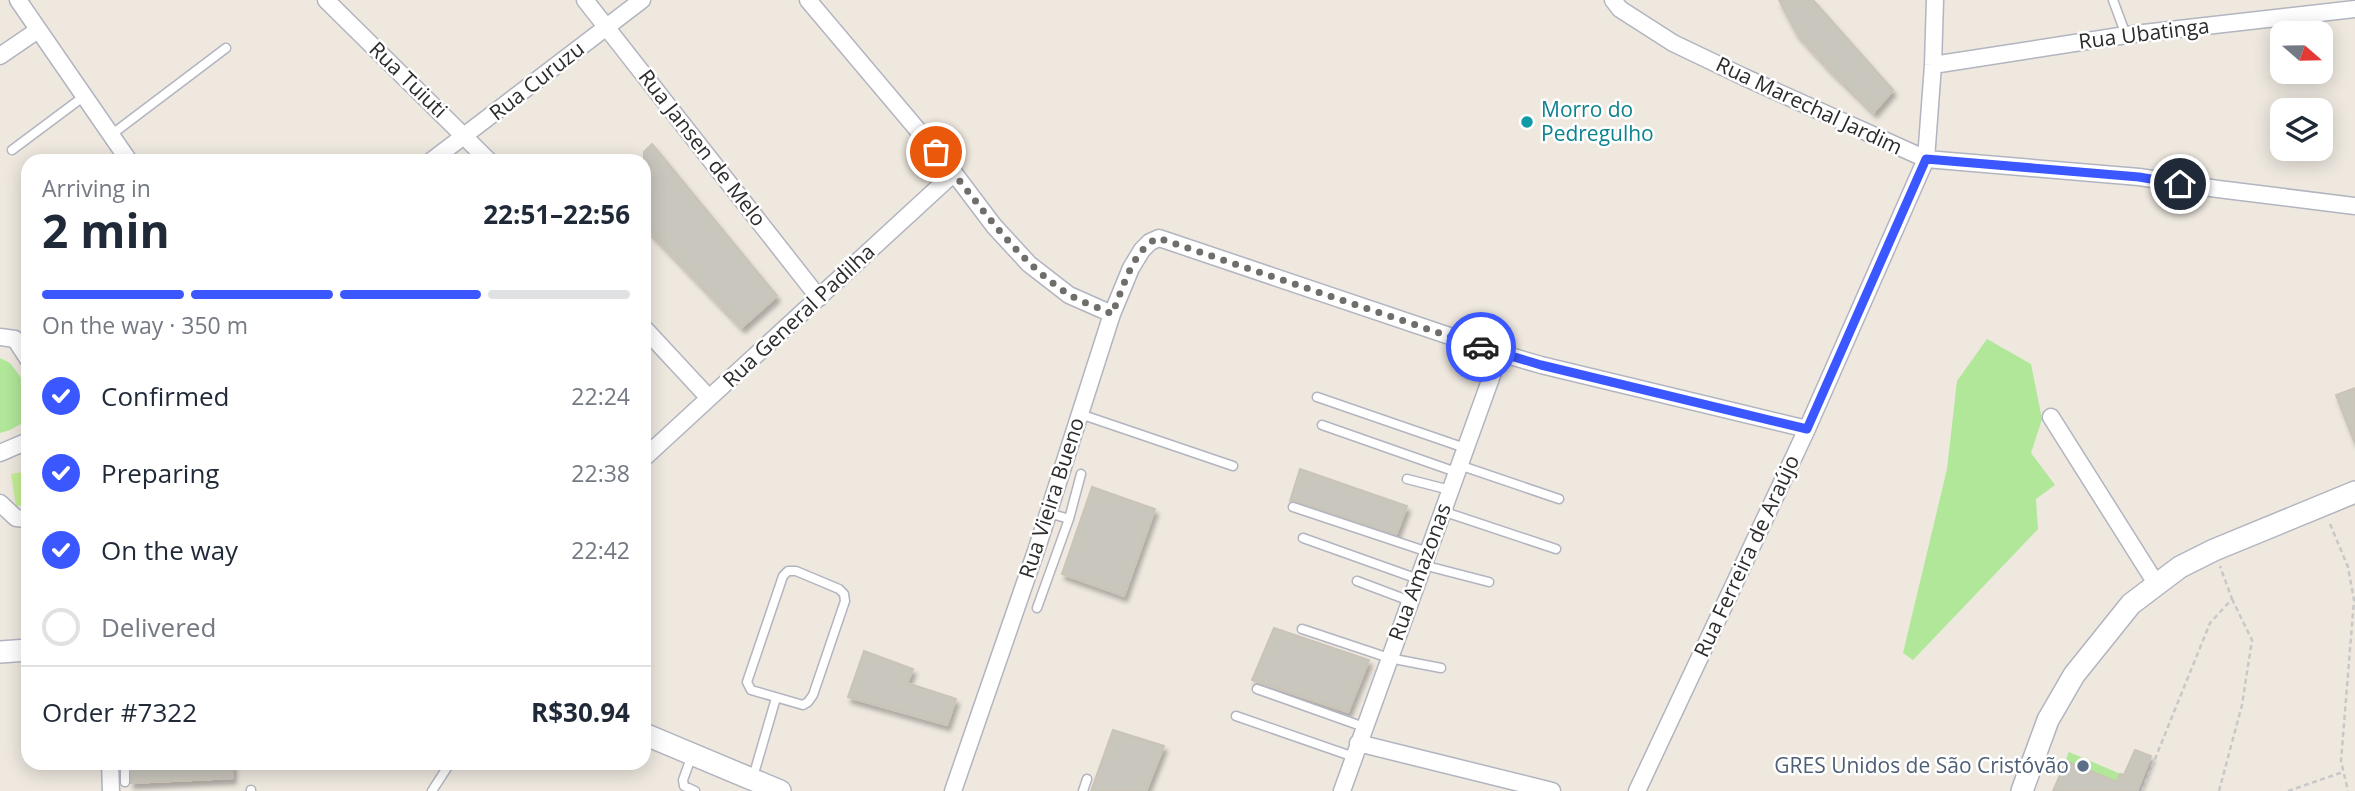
<!DOCTYPE html>
<html lang="en">
<head>
<meta charset="utf-8">
<style>
	body { margin:0; font-family:"Open Sans",sans-serif; background:#f6f6f7; color:#1f2937; height:100vh; display:flex; flex-direction:column; font-size:26px; white-space:nowrap }
	* { box-sizing:border-box; margin:0 }
	p { font-size:23px; color:#747a83 }
	.icon { flex:none; width:38px; height:38px; fill:none; stroke:currentColor; stroke-width:2; stroke-linecap:round; stroke-linejoin:round }
	.map { position:relative; flex:1; overflow:hidden }
	.side { position:absolute; left:21px; top:154px; width:630px; height:616px; display:flex; flex-direction:column; background:#fff; border-radius:21px; box-shadow:0 4px 18px #0003 }
	.side>* { flex:none }
	.needle { width:46px; rotate:110deg }
	.tools { position:absolute; left:2270px; top:21px; display:grid; gap:14px }
	.tools a { display:grid; place-items:center; width:63px; height:63px; border-radius:14px; background:#fff; box-shadow:0 4px 18px #0003; font-size:35px }
	.pin { position:absolute; display:grid; place-items:center; width:60px; height:60px; color:#fff; margin:-30px; border:4px solid #fff; border-radius:50%; box-shadow:0 2px 7px #0007 }
	.courier { position:absolute; display:grid; place-items:center; width:70px; height:70px; margin:-35px; border:5px solid #3b57ff; border-radius:50%; background:#fff; color:#222; box-shadow:0 2px 9px #0007 }
	.overview em { font-style:normal; font-weight:700 }
	.overview div { display:flex; flex-direction:column-reverse }
	.overview { display:flex; align-items:center; justify-content:space-between; height:119px; padding:0 21px }
	h1 { font-size:46px; font-weight:700; line-height:52px }
	.bar { display:grid; grid-template-columns:repeat(4,1fr); gap:10px 7px; align-content:center; height:84px; padding:0 21px }
	.bar i { height:9px; border-radius:5px; background:#e0e1e3 }
	.bar .on { background:#3b57ff }
	.bar p { grid-column:span 4 }
	.line { display:flex; align-items:center; gap:18px; padding:0 21px; border-top:2px solid #e0e1e3 }
	.line div { flex:1 }
	ol { padding:0 21px; list-style:none }
	li { display:flex; align-items:center; gap:21px; height:77px }
	li p { margin-inline-start:auto }
	li .icon { padding:7px; border-radius:50%; background:#3b57ff; color:#fff; stroke-width:4 }
	li:last-child { color:#747a83 }
	li i { width:38px; height:38px; border:4px solid #e0e1e3; border-radius:50% }
	.map>svg:first-child { display:block }
	.green { fill:#b0e799 }
	.pitch { fill:#c5ee95 }
	.building { fill:#c9c6bd; stroke:#cac4b8; stroke-width:2; filter:url(#shadow) }
	.lines { fill:none; stroke-linecap:round; stroke-linejoin:round }
	.lane-casing { stroke:#b2b4c0; stroke-width:11 }
	.street-casing { stroke:#b2b4c0; stroke-width:19 }
	.secondary-casing { stroke:#b2b4c0; stroke-width:24 }
	.path { stroke:#c8c8c8; stroke-width:2.5; stroke-dasharray:5 3.5; stroke-linecap:butt }
	.lane { stroke:#fff; stroke-width:8 }
	.street { stroke:#fff; stroke-width:16 }
	.secondary { stroke:#fff; stroke-width:21 }
	.done { stroke:#706e6b; stroke-width:7; stroke-dasharray:0 12.6 }
	.route { stroke:#3b57ff; stroke-width:9 }
	.culture-dot { fill:#0f9aa8; stroke:#fff; stroke-width:2.5 }
	.service-dot { fill:#5c6f8a; stroke:#fff; stroke-width:2.5 }
	.labels { text-anchor:middle; stroke-width:5; stroke-linejoin:round; paint-order:stroke }
	.street-label { font-size:21px; fill:#2c2c2c; stroke:#fff }
	.culture-label { font-size:21px; fill:#0d838f; stroke:#fff; text-anchor:start }
	.service-label { font-size:21px; fill:#4e5e75; stroke:#fff; text-anchor:end }
</style>
</head>
<body>
<div class="map">
<svg width="2355" height="791" viewBox="0 0 2355 791">
	<defs>
		<filter id="shadow"><feDropShadow dx="3" dy="5.5" stdDeviation="2" flood-color="#0004"/></filter>
	</defs>
	<rect width="100%" height="100%" fill="#eee8df"/>
	<path class="green" d="M 1987,339 L 2031,364 L 2042,419 L 2031,453 L 2055,485 L 2036,499 L 2038,529 L 1913,660 L 1903,653 L 1947,469 L 1957,381 Z
		M 0,358 L 10,363 L 28,387 L 28,420 L 10,430 L 0,433 Z
		M 2134,751 L 2151,756 L 2136,791 L 2053,791 L 2069,752 L 2123,775 Z"/>
	<path class="pitch" d="M 28,471 L 28,504 L 16,506 L 11,474 Z"/>
	<path class="building" d="M 1779,0 L 1813,0 L 1893,90 L 1874,112 L 1828,67 L 1796,32 Z
		M 652,144 L 777,296 L 742,327 L 644,225 L 644,152 Z
		M 2355,388 L 2355,441 L 2354,441 L 2336,395 Z
		M 1300,469 L 1407,506 L 1396,535 L 1295,501 L 1290,501 Z
		M 1092,487 L 1155,509 L 1124,596 L 1062,574 Z
		M 1274,628 L 1369,660 L 1348,712 L 1252,680 Z
		M 864,651 L 913,669 L 907,683 L 956,699 L 947,725 L 848,697 Z
		M 1113,730 L 1164,746 L 1146,791 L 1091,791 Z
		M 2135,750 L 2151,756 L 2137,791 L 2053,791 L 2066,761 L 2117,782 L 2120,774 L 2124,775 Z
		M 132,763 L 233,763 L 233,778 L 131,783 Z"/>
	<g class="lines">
		<defs>
			<path id="lane" d="M 2113,0 L 2126,35
				M 111,135 L 226,48
				M 12,150 L 83,97
				M 1317,397 L 1465,448
				M 1080,414 L 1233,466
				M 1322,425 L 1456,472
				M 1459,465 L 1559,499
				M 1407,479 L 1450,490
				M 1293,507 L 1428,552
				M 1442,511 L 1556,549
				M 1049,513 L 1069,519 L 1081,474
				M 1303,538 L 1418,579
				M 1423,565 L 1489,582
				M 788,571 L 796,571 L 839,589 L 844,594 L 845,601 L 813,695 L 808,702 L 803,705 L 751,690 L 747,682 L 783,576 Z
				M 1357,581 L 1410,601
				M 1037,608 L 1069,519
				M 1302,629 L 1389,658 L 1441,668
				M 1257,689 L 1364,727
				M 1236,716 L 1354,757
				M 692,755 L 683,780 L 684,786 L 695,791
				M 753,777 L 776,698
				M 125,782 L 125,763
				M 251,791 L 251,790
				M 432,791 L 450,763
				M 1083,791 L 1087,779"/>
			<path id="street" d="M 18,0 L 129,161
				M 326,0 L 489,161
				M 585,0 L 819,298
				M 808,0 L 954,173 L 994,226 L 1029,264 L 1069,295 L 1112,314
				M 1613,0 L 1620,9 L 1673,43 L 1744,77 L 1926,159 L 2139,177 L 2218,189 L 2355,206
				M 0,56 L 38,30
				M 1933,65 L 2126,35 L 2355,9
				M 431,161 L 642,0
				M 644,328 L 709,398
				M 0,337 L 15,339 L 28,359
				M 2051,417 L 2157,585
				M 0,453 L 28,441
				M 644,458 L 954,173
				M 0,503 L 16,518 L 28,519
				M 1358,743 L 1552,791
				M 110,763 L 111,791
				M 953,791 L 1038,545 L 1112,314 L 1131,268 L 1142,250 L 1150,242 L 1159,238 L 1500,353 L 1541,365 L 1807,429
				M 1342,791 L 1500,353
				M 1637,791 L 1807,429 L 1926,159 L 1933,65 L 1935,0"/>
			<path id="secondary" d="M 0,652 L 28,650
				M 644,734 L 780,791
				M 2022,791 L 2048,720 L 2074,675 L 2131,604 L 2180,567 L 2214,550 L 2355,492"/>
		</defs>
		<use href="#lane" class="lane-casing"/>
		<use href="#street" class="street-casing"/>
		<use href="#secondary" class="secondary-casing"/>
		<path class="path" d="M 2330,524 L 2348,567 L 2354,600 L 2341,761 L 2348,791
			M 2142,791 L 2210,623 L 2232,599 L 2220,566
			M 2219,791 L 2242,705 L 2252,640 L 2232,599
			M 2288,791 L 2343,772"/>
		<use href="#lane" class="lane"/>
		<use href="#street" class="street"/>
		<use href="#secondary" class="secondary"/>
	</g>
	<g class="lines">
		<path class="done" d="M 936,152 C 978,201 1013,258 1068,294 C 1081,302 1098,307 1112,314 C 1123,289 1132,250 1158,238 L 1481,347"/>
		<path class="route" d="M 1481,347 L 1541,365 L 1807,429 L 1926,159 L 2139,177 L 2180,184"/>
	</g>
	<circle class="culture-dot" cx="1527" cy="122" r="7"/>
	<circle class="service-dot" cx="2083" cy="766" r="7"/>
	<g class="labels">
		<g class="street-label">
			<text transform="translate(2144 34) rotate(-7)" y="7">Rua Ubatinga</text>
			<text transform="translate(408 80) rotate(44)" y="7">Rua Tuiuti</text>
			<text transform="translate(537 81) rotate(-38)" y="7">Rua Curuzu</text>
			<text transform="translate(1809 106) rotate(25)" y="7">Rua Marechal Jardim</text>
			<text transform="translate(702 148) rotate(52)" y="7">Rua Jansen de Melo</text>
			<text transform="translate(799 316) rotate(-43)" y="7">Rua General Padilha</text>
			<text transform="translate(1052 498) rotate(-72)" y="7">Rua Vieira Bueno</text>
			<text transform="translate(1747 556) rotate(-65)" y="7">Rua Ferreira de Araújo</text>
			<text transform="translate(1420 572) rotate(-70)" y="7">Rua Amazonas</text>
		</g>
		<g class="culture-label">
			<text x="1541" y="117">Morro do<tspan x="1541" dy="24">Pedregulho</tspan></text>
		</g>
		<g class="service-label">
			<text x="2069" y="773">GRES Unidos de São Cristóvão</text>
		</g>
	</g>
</svg>
<div class="tools">
<a><svg class="needle" viewBox="-14 -14 28 28"><path d="M0-13l5 13h-10z" fill="#e53935"/><path d="M0 13l5-13h-10z" fill="#747a83"/></svg></a>
<a><svg class="icon" aria-label="layers" viewBox="0 0 24 24"><path d="M12 4l9 5-9 5-9-5zM3 14l9 5 9-5"/></svg></a>
</div>
<div class="pin" style="left:936px;top:152px;background:#ea580c"><svg class="icon" aria-label="bag" viewBox="0 0 24 24"><path d="M5 8h14l-1 12H6zM9 8a3 3 0 0 1 6 0"/></svg></div>
<div class="pin" style="left:2180px;top:184px;background:#1f2937"><svg class="icon" aria-label="home" viewBox="0 0 24 24"><path d="M3 11l9-7 9 7M6 9v11h12V9"/></svg></div>
<div class="courier" style="left:1481px;top:347px"><svg class="icon" aria-label="car" viewBox="0 0 24 24"><path d="M5 17H2v-5l4-1 3-4h7l3 4 3 1v5h-3M9 17h6M6 11h13"/><circle cx="7" cy="17" r="2"/><circle cx="17" cy="17" r="2"/></svg></div>
<section class="side">
<div class="overview"><div><h1>2 min</h1><p>Arriving in</p></div><em>22:51–22:56</em></div>
<div class="bar"><i class="on"></i><i class="on"></i><i class="on"></i><i></i><p>On the way · 350 m</p></div>
<ol>
<li><svg class="icon" aria-label="check" viewBox="0 0 24 24"><path d="M5 12l5 5 9-10"/></svg>Confirmed<p>22:24</p></li>
<li><svg class="icon" aria-label="check" viewBox="0 0 24 24"><path d="M5 12l5 5 9-10"/></svg>Preparing<p>22:38</p></li>
<li><svg class="icon" aria-label="check" viewBox="0 0 24 24"><path d="M5 12l5 5 9-10"/></svg>On the way<p>22:42</p></li>
<li><i></i>Delivered</li>
</ol>
<div class="line" style="height:91px"><div>Order #7322</div><b>R$30.94</b></div>
</section>
</div>
</body>
</html>
